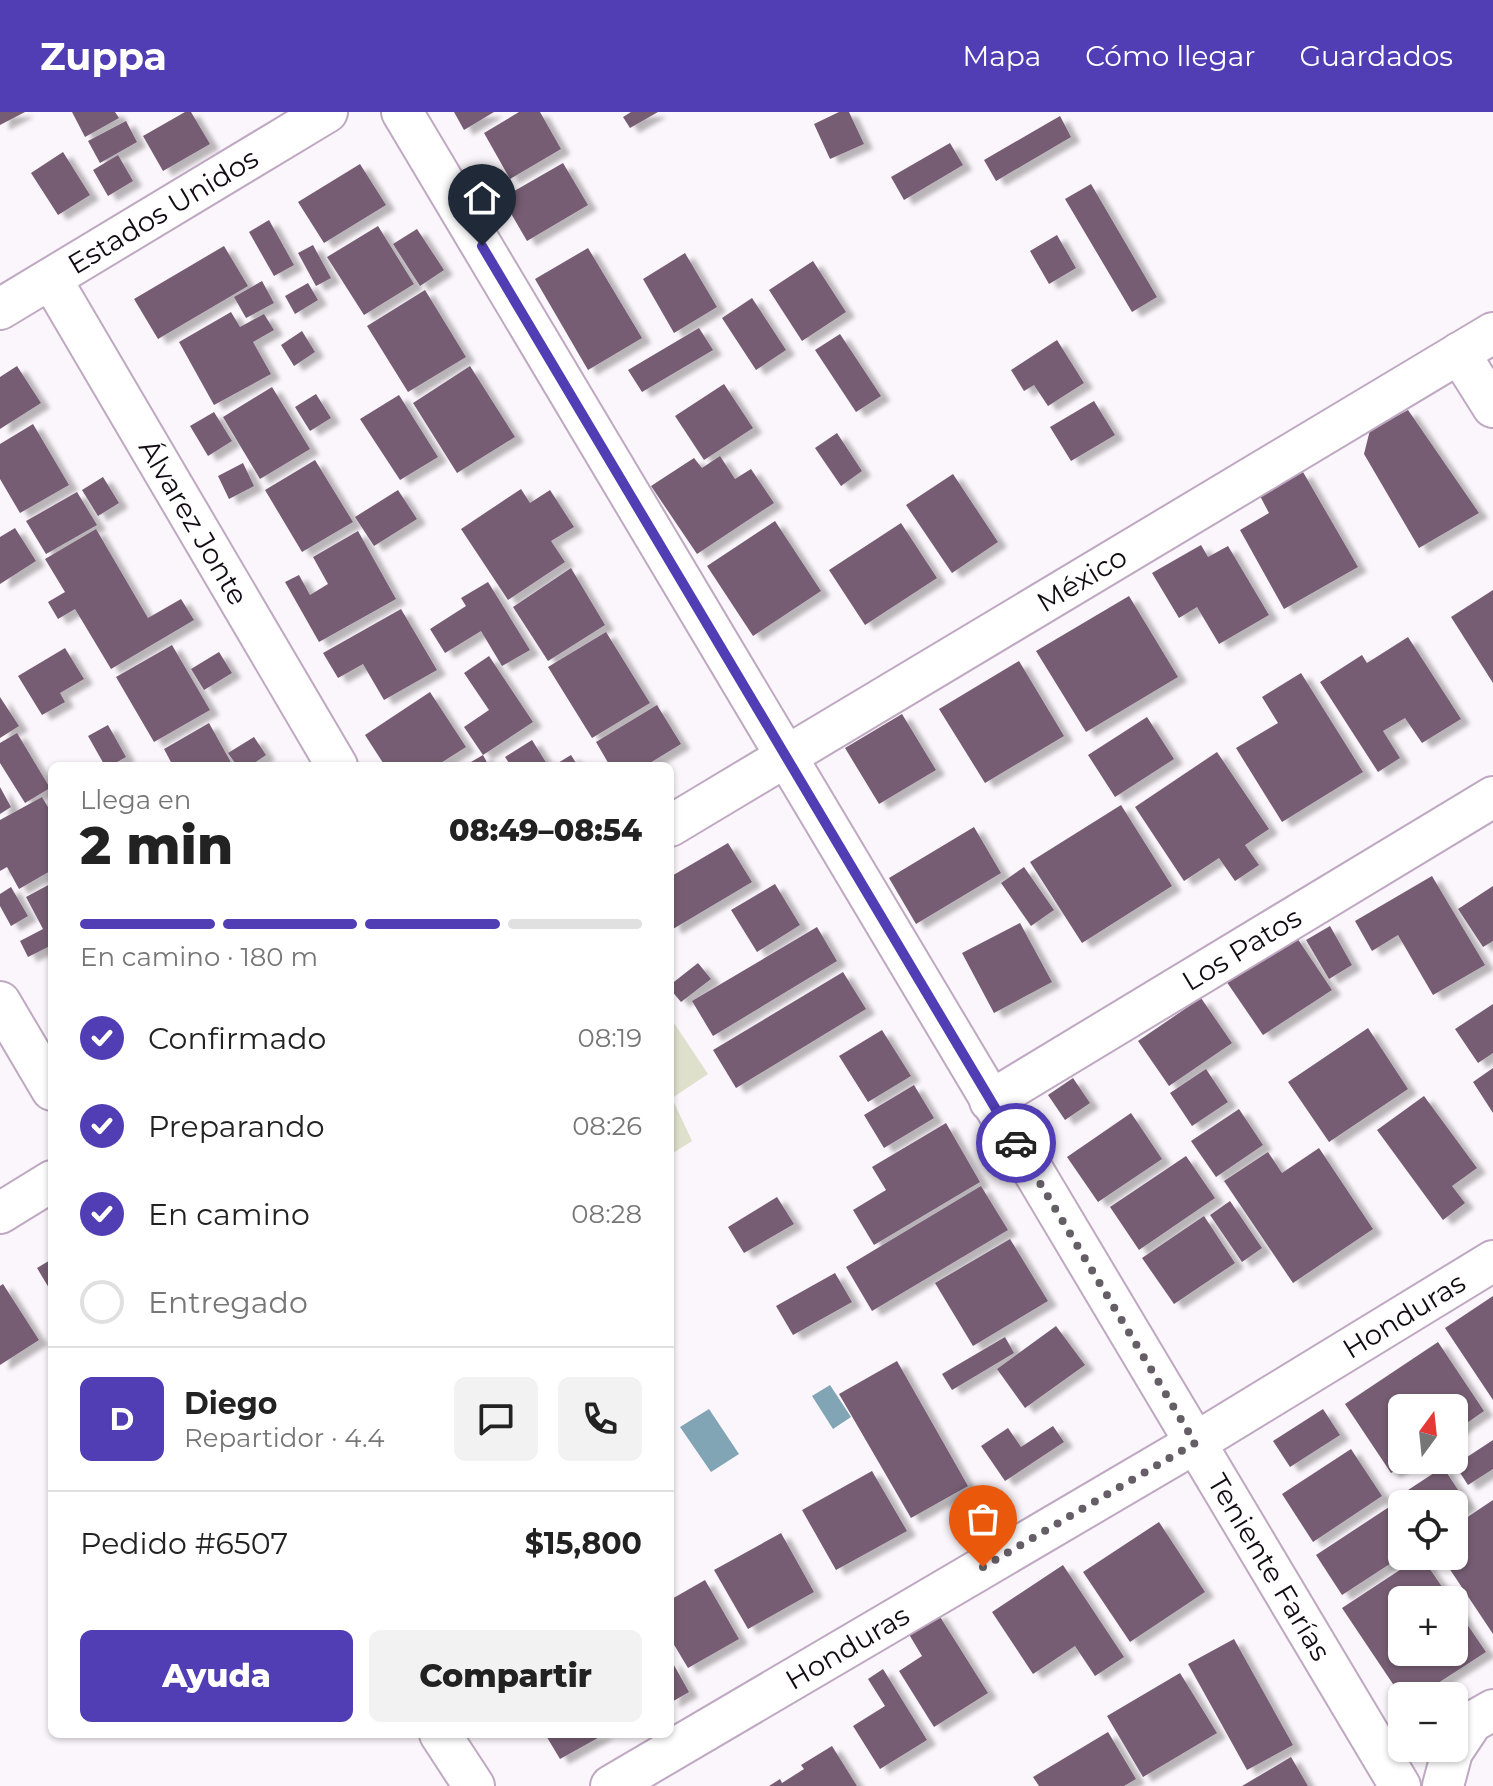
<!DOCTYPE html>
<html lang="es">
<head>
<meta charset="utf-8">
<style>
	body { margin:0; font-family:Montserrat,sans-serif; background:#f2f2f2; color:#222; height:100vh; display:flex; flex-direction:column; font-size:30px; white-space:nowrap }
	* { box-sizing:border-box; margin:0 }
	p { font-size:26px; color:#767676 }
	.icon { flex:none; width:44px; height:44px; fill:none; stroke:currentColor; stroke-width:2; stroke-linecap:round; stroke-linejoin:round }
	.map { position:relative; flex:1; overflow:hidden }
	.panel { position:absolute; left:48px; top:650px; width:626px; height:976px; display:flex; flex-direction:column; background:#fff; border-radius:12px; box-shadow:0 2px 6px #0004 }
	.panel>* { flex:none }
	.needle { width:52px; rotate:15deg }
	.fabs { position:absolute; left:1388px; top:1282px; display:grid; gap:16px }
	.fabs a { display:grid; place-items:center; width:80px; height:80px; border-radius:12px; background:#fff; box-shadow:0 2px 6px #0004; font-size:40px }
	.pin { position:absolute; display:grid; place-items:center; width:68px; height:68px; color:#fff; margin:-82px -34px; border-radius:50% 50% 50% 0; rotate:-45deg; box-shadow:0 0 8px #0007 }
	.pin .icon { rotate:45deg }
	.courier { position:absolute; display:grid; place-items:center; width:80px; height:80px; margin:-40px; border:6px solid #513eb5; border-radius:50%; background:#fff; color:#222; box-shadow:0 2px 10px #0007 }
	.overview em { font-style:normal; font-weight:800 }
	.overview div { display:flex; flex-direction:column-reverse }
	.overview { display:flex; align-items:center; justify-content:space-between; height:136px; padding:0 32px }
	h1 { font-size:52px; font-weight:800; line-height:60px }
	.bar { display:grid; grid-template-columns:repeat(4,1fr); gap:12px 8px; align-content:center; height:96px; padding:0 32px }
	.bar i { height:10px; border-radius:6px; background:#e0e0e0 }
	.bar .active { background:#513eb5 }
	.bar p { grid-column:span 4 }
	.line { display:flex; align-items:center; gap:20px; padding:0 32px; border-top:2px solid #e0e0e0 }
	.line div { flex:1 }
	.round { display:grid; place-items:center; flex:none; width:84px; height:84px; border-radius:12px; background:#f2f2f2 }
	ol { padding:0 32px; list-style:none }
	li { display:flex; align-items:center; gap:24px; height:88px }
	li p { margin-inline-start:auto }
	li .icon { padding:8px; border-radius:50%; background:#513eb5; color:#fff; stroke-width:4 }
	li:last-child { color:#767676 }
	li i { width:44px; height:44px; border:4px solid #e0e0e0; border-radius:50% }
	.button { display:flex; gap:16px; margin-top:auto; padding:16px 32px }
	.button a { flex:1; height:92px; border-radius:12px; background:#513eb5; color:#fff; font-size:32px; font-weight:800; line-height:92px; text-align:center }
	.button a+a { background:#f2f2f2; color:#222 }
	header { display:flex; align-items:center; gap:48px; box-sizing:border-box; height:112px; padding:0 40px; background:#513eb5; color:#fff }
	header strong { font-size:38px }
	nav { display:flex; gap:44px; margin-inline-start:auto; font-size:28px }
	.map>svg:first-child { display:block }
	.green { fill:#dee0cb }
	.water { fill:#82a5b6 }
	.building { fill:#765d73; filter:url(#shadow) }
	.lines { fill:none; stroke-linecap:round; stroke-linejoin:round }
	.street-casing { stroke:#bfa8c2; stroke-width:44 }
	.street { stroke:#fff; stroke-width:40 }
	.done { stroke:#655e66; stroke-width:8; stroke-dasharray:0 14.4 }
	.route { stroke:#513eb5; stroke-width:10 }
	.labels { text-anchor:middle; stroke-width:6; stroke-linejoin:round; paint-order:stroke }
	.street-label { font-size:28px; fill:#140c15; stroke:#fbf6fb }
</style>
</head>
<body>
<header>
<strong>Zuppa</strong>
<nav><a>Mapa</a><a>Cómo llegar</a><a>Guardados</a></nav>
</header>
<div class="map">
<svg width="1493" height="1674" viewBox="0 0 1493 1674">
	<defs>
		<filter id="shadow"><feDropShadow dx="9" dy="5" stdDeviation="2" flood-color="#0004"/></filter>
	</defs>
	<rect width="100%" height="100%" fill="#fbf6fb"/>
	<path class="green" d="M 670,905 L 708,962 L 672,986 L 692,1029 L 670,1043 Z"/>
	<path class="water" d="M 830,1273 L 851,1305 L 833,1317 L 812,1284 Z
		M 709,1297 L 739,1342 L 711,1360 L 680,1315 Z"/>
	<path class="building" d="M 0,0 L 25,0 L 0,13 Z
		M 72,0 L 115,0 L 119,6 L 85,25 Z
		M 185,0 L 191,0 L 210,32 L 163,59 L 143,24 Z
		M 454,0 L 494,0 L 464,18 Z
		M 519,0 L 540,0 L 561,37 L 510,67 L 484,21 Z
		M 631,0 L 658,0 L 630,16 L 623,5 Z
		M 839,0 L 849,0 L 864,32 L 830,47 L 814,12 Z
		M 1060,4 L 1071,25 L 996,69 L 984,48 Z
		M 126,9 L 137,30 L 100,51 L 88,29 Z
		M 950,31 L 963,53 L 904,88 L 891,65 Z
		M 63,40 L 90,83 L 58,103 L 31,61 Z
		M 118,43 L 133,69 L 108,84 L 93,58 Z
		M 563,51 L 588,93 L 527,129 L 502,86 Z
		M 360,52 L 386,93 L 324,131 L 298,90 Z
		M 1091,72 L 1157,185 L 1132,200 L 1065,87 Z
		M 269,108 L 294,153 L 274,164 L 249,120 Z
		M 378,114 L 414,172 L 364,203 L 327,145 Z
		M 417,117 L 444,158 L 420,174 L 393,132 Z
		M 1057,123 L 1076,156 L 1049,172 L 1030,139 Z
		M 313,133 L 331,166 L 316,174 L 298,141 Z
		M 224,134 L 248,174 L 158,227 L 134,187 Z
		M 588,136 L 642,226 L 588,258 L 535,167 Z
		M 685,141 L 717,195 L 674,221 L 643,167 Z
		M 813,149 L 846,200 L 802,229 L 769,178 Z
		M 262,169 L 274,191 L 246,206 L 234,185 Z
		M 308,171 L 318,188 L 295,202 L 285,184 Z
		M 425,178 L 466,245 L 408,280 L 367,214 Z
		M 752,186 L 786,238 L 756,258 L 722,206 Z
		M 231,200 L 240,215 L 264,202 L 274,218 L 253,230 L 271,262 L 214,293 L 179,230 Z
		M 699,216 L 713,238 L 642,280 L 628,258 Z
		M 302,219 L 315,240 L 294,254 L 281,233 Z
		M 840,222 L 881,284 L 856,300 L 815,238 Z
		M 1057,228 L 1084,271 L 1048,294 L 1034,273 L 1024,279 L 1011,258 Z
		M 17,254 L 41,291 L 0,317 L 0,265 Z
		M 470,254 L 515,325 L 457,361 L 413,291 Z
		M 724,272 L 753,316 L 704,348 L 675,304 Z
		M 272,275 L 310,337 L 260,367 L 223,305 Z
		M 316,282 L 331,306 L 310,319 L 295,295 Z
		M 399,283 L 438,345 L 400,368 L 360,307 Z
		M 1094,289 L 1115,323 L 1071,349 L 1050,315 Z
		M 1408,298 L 1479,401 L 1419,436 L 1364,342 L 1370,318 Z
		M 214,300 L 232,329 L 208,344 L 190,314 Z
		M 33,312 L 69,373 L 20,401 L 0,367 L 0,332 Z
		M 837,321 L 862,359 L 841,374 L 815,336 Z
		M 720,344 L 735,367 L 751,357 L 774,391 L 697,442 L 651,374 L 694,346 L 702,356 Z
		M 315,348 L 353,410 L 302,440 L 265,378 Z
		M 243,351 L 254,374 L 229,387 L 218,364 Z
		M 1303,360 L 1358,455 L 1284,497 L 1240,418 L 1269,401 L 1260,384 Z
		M 953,362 L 998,430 L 952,461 L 906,393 Z
		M 103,365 L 119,391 L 98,404 L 82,378 Z
		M 521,377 L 530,391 L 550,378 L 574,415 L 551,429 L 565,450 L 508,488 L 461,417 Z
		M 398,378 L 417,407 L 374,434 L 355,405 Z
		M 77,380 L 97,413 L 46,442 L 26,409 Z
		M 775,409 L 821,479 L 753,524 L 707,454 Z
		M 901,411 L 937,466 L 865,513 L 829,458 Z
		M 15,416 L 36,449 L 0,472 L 0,425 Z
		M 96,417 L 148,506 L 181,487 L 194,508 L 111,557 L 75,497 L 58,507 L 48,490 L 65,480 L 45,447 Z
		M 358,419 L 396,487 L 319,530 L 285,470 L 299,463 L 310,483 L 328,472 L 313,445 Z
		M 1201,433 L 1208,445 L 1228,434 L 1269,503 L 1219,532 L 1197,495 L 1179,506 L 1152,461 Z
		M 571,456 L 605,513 L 548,549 L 513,495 Z
		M 488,470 L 530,538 L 502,554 L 481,519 L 445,541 L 430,517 L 466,494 L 461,486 Z
		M 1493,478 L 1493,571 L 1451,505 Z
		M 1129,484 L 1178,565 L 1086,620 L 1036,539 Z
		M 401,497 L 437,558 L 384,588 L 363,552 L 338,566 L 323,541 Z
		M 606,520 L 650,591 L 592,626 L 548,555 Z
		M 1408,525 L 1461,607 L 1422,631 L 1405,606 L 1383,619 L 1400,646 L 1378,660 L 1320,570 L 1362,543 L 1367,551 Z
		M 172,533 L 210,598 L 154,630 L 116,565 Z
		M 65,536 L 84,567 L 60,581 L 65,590 L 42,603 L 18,564 Z
		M 219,540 L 232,561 L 204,578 L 191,557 Z
		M 489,544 L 533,610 L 483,643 L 464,615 L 489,598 L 464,561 Z
		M 1019,549 L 1064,624 L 985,671 L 939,597 Z
		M 1301,561 L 1363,660 L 1282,710 L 1236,636 L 1278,611 L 1262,585 Z
		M 430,580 L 466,635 L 436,654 L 385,654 L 365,623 Z
		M 0,585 L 19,614 L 0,626 Z
		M 657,593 L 681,632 L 645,654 L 610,654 L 596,630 Z
		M 902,602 L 936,658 L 879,692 L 845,636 Z
		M 1147,605 L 1174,647 L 1115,685 L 1088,643 Z
		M 209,611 L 233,654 L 173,654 L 164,637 Z
		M 108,613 L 126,645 L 110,654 L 105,654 L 88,624 Z
		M 17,621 L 50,676 L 25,691 L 0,651 L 0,631 Z
		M 254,625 L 266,643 L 250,654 L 237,654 L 228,641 Z
		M 532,628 L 547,652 L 545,654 L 511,654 L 505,645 Z
		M 1217,640 L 1269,717 L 1245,733 L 1259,753 L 1235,769 L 1219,746 L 1184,769 L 1135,695 Z
		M 483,643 L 489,654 L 464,654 Z
		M 571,643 L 578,654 L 553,654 Z
		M 0,675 L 11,695 L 0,702 Z
		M 42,685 L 52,702 L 52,758 L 19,777 L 7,755 L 0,759 L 0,708 Z
		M 1121,693 L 1172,774 L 1082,831 L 1030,750 Z
		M 974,715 L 1001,761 L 916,812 L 889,766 Z
		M 728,731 L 752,770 L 673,817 L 670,812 L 670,765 Z
		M 1024,755 L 1054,798 L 1031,814 L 1001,771 Z
		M 1432,764 L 1485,853 L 1433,883 L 1398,823 L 1372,839 L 1355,809 Z
		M 52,771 L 52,833 L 28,845 L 20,829 L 43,817 L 26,785 Z
		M 775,772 L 800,813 L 757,840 L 731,798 Z
		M 1493,774 L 1493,829 L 1483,835 L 1458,797 Z
		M 11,775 L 28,804 L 11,814 L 0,794 L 0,782 Z
		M 1020,811 L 1052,870 L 994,901 L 962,841 Z
		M 1330,814 L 1352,853 L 1329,867 L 1306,828 Z
		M 817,815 L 837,849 L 713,924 L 692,889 Z
		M 1295,823 L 1332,878 L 1263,923 L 1226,869 Z
		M 698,851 L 711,867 L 681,890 L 670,877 L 670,873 Z
		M 843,860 L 866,897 L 736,976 L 713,938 Z
		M 1201,886 L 1232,931 L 1169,974 L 1138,929 Z
		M 1493,892 L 1493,941 L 1478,951 L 1455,917 Z
		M 1368,916 L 1408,977 L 1329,1030 L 1288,970 Z
		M 882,918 L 911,964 L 868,990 L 839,944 Z
		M 1493,956 L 1493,1001 L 1473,970 Z
		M 1206,957 L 1228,990 L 1192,1014 L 1170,981 Z
		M 1073,966 L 1090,991 L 1065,1008 L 1048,983 Z
		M 914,973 L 934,1006 L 884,1036 L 864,1003 Z
		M 1424,984 L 1477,1056 L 1452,1074 L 1465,1091 L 1443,1108 L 1377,1018 Z
		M 1239,997 L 1263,1033 L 1216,1065 L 1191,1029 Z
		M 1131,1001 L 1162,1047 L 1098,1090 L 1067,1045 Z
		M 946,1011 L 980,1070 L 874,1133 L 853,1098 L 886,1078 L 872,1055 Z
		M 1319,1036 L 1373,1117 L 1293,1171 L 1224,1069 L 1268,1040 L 1282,1061 Z
		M 1186,1044 L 1215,1086 L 1139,1138 L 1110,1095 Z
		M 981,1074 L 1008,1118 L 872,1199 L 846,1155 Z
		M 777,1085 L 794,1112 L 744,1141 L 728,1115 Z
		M 1230,1089 L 1262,1136 L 1242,1150 L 1210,1103 Z
		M 1204,1104 L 1235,1151 L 1174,1192 L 1142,1146 Z
		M 1010,1127 L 1048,1189 L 973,1234 L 935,1171 Z
		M 52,1147 L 52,1181 L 37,1156 Z
		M 835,1161 L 852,1190 L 793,1223 L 776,1194 Z
		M 3,1172 L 39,1228 L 0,1253 L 0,1174 Z
		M 1493,1184 L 1493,1288 L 1445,1216 Z
		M 1056,1214 L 1085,1253 L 1025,1296 L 997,1257 Z
		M 1005,1225 L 1014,1241 L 952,1278 L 942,1262 Z
		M 1438,1230 L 1484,1299 L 1454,1320 L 1454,1296 L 1402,1296 L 1402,1348 L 1411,1348 L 1391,1361 L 1345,1292 Z
		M 897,1249 L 968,1374 L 911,1406 L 839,1282 Z
		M 1323,1297 L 1340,1323 L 1290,1355 L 1273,1329 Z
		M 1053,1314 L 1064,1330 L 1005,1369 L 981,1334 L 1008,1316 L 1021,1335 Z
		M 1493,1328 L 1493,1357 L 1468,1373 L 1455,1353 Z
		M 1351,1337 L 1382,1384 L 1313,1430 L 1282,1382 Z
		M 1443,1355 L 1468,1393 L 1454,1402 L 1454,1392 L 1409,1392 L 1402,1382 Z
		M 872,1359 L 907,1419 L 836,1458 L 802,1398 Z
		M 1493,1388 L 1493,1522 L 1441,1444 L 1454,1444 L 1454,1414 Z
		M 1389,1395 L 1402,1415 L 1402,1444 L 1342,1483 L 1316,1443 Z
		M 1159,1410 L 1205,1480 L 1130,1530 L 1083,1460 Z
		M 781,1421 L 814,1480 L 748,1517 L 714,1458 Z
		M 1421,1444 L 1451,1488 L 1402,1488 L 1402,1540 L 1454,1540 L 1454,1493 L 1486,1540 L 1418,1584 L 1401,1584 L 1342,1496 Z
		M 1063,1453 L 1124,1545 L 1095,1564 L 1075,1534 L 1033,1562 L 992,1500 Z
		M 705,1468 L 739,1527 L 688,1556 L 670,1526 L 670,1488 Z
		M 937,1500 L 988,1581 L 934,1615 L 899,1559 L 922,1544 L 907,1519 Z
		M 1234,1527 L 1293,1633 L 1247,1658 L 1188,1552 Z
		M 670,1546 L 689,1580 L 670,1591 Z
		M 883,1557 L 927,1628 L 880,1657 L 853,1614 L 885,1594 L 868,1567 Z
		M 1180,1561 L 1217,1621 L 1143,1665 L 1107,1604 Z
		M 1108,1620 L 1136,1667 L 1124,1674 L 1039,1674 L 1033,1665 Z
		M 545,1622 L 605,1622 L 560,1647 Z
		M 832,1634 L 857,1674 L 769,1674 L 780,1667 L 782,1671 L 804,1657 L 801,1653 Z
		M 1291,1645 L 1308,1674 L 1242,1674 Z"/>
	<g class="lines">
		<defs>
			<g id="street">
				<path id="s1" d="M 402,0 L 1400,1674"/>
				<path id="s2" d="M 51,167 L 337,654"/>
				<path id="s3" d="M 0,197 L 327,0"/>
				<path d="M 1459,241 L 1493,295"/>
				<path id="s4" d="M 670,714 L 1493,221"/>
				<path d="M 0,890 L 52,978"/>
				<path id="s5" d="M 990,989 L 1493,685"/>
				<path d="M 0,1101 L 52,1069"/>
				<path d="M 440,1622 L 474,1674"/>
				<path id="s6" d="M 611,1674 L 1195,1331 L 1493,1149"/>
				<path d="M 1443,1674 L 1452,1640 L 1472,1610 L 1493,1598"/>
			</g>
		</defs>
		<use href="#street" class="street-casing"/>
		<use href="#street" class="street"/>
	</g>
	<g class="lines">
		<path class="done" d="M 983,1455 L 1195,1331 L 1016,1031"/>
		<path class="route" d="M 482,134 L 1016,1031"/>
	</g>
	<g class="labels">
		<g class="street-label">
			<text dy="10" stroke="none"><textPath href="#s3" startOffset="190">Estados Unidos</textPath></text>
			<text dy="10" stroke="none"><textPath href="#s2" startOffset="282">Álvarez Jonte</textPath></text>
			<text dy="10" stroke="none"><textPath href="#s4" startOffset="480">México</textPath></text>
			<text dy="10" stroke="none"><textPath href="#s5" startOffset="294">Los Patos</textPath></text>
			<text dy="10" stroke="none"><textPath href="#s6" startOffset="922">Honduras</textPath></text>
			<text dy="10" stroke="none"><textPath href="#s1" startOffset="1694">Teniente Farías</textPath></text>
			<text dy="10" stroke="none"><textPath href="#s6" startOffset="274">Honduras</textPath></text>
		</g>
	</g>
</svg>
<div class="fabs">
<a><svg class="needle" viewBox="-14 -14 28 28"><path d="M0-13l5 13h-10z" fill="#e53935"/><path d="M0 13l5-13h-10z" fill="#767676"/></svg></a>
<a><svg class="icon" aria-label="locate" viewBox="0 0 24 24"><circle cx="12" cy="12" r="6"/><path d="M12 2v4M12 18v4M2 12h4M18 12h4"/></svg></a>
<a>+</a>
<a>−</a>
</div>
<div class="pin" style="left:983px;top:1455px;background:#ea580c"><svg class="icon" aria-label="bag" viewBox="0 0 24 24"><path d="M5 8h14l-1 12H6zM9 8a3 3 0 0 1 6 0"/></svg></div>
<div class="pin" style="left:482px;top:134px;background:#1f2937"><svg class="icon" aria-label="home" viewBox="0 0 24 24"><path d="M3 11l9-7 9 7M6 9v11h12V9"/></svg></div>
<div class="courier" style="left:1016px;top:1031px"><svg class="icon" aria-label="car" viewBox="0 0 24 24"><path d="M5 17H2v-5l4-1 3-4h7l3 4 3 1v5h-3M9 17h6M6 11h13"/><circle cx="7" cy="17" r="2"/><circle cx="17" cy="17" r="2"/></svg></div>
<section class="panel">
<div class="overview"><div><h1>2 min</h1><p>Llega en</p></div><em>08:49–08:54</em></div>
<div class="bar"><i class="active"></i><i class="active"></i><i class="active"></i><i></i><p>En camino · 180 m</p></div>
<ol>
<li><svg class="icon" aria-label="check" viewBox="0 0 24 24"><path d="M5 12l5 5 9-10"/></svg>Confirmado<p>08:19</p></li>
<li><svg class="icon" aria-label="check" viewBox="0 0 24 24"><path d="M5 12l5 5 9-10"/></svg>Preparando<p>08:26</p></li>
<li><svg class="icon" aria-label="check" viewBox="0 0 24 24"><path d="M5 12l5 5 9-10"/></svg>En camino<p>08:28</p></li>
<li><i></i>Entregado</li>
</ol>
<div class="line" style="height:144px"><b class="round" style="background:#513eb5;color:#fff">D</b><div><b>Diego</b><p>Repartidor · 4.4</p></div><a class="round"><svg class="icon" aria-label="chat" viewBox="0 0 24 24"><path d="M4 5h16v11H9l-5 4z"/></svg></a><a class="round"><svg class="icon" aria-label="phone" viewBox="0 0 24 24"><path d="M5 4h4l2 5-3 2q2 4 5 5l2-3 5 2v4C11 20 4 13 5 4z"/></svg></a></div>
<div class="line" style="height:104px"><div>Pedido #6507</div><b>$15,800</b></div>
<div class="button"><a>Ayuda</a><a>Compartir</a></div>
</section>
</div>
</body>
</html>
